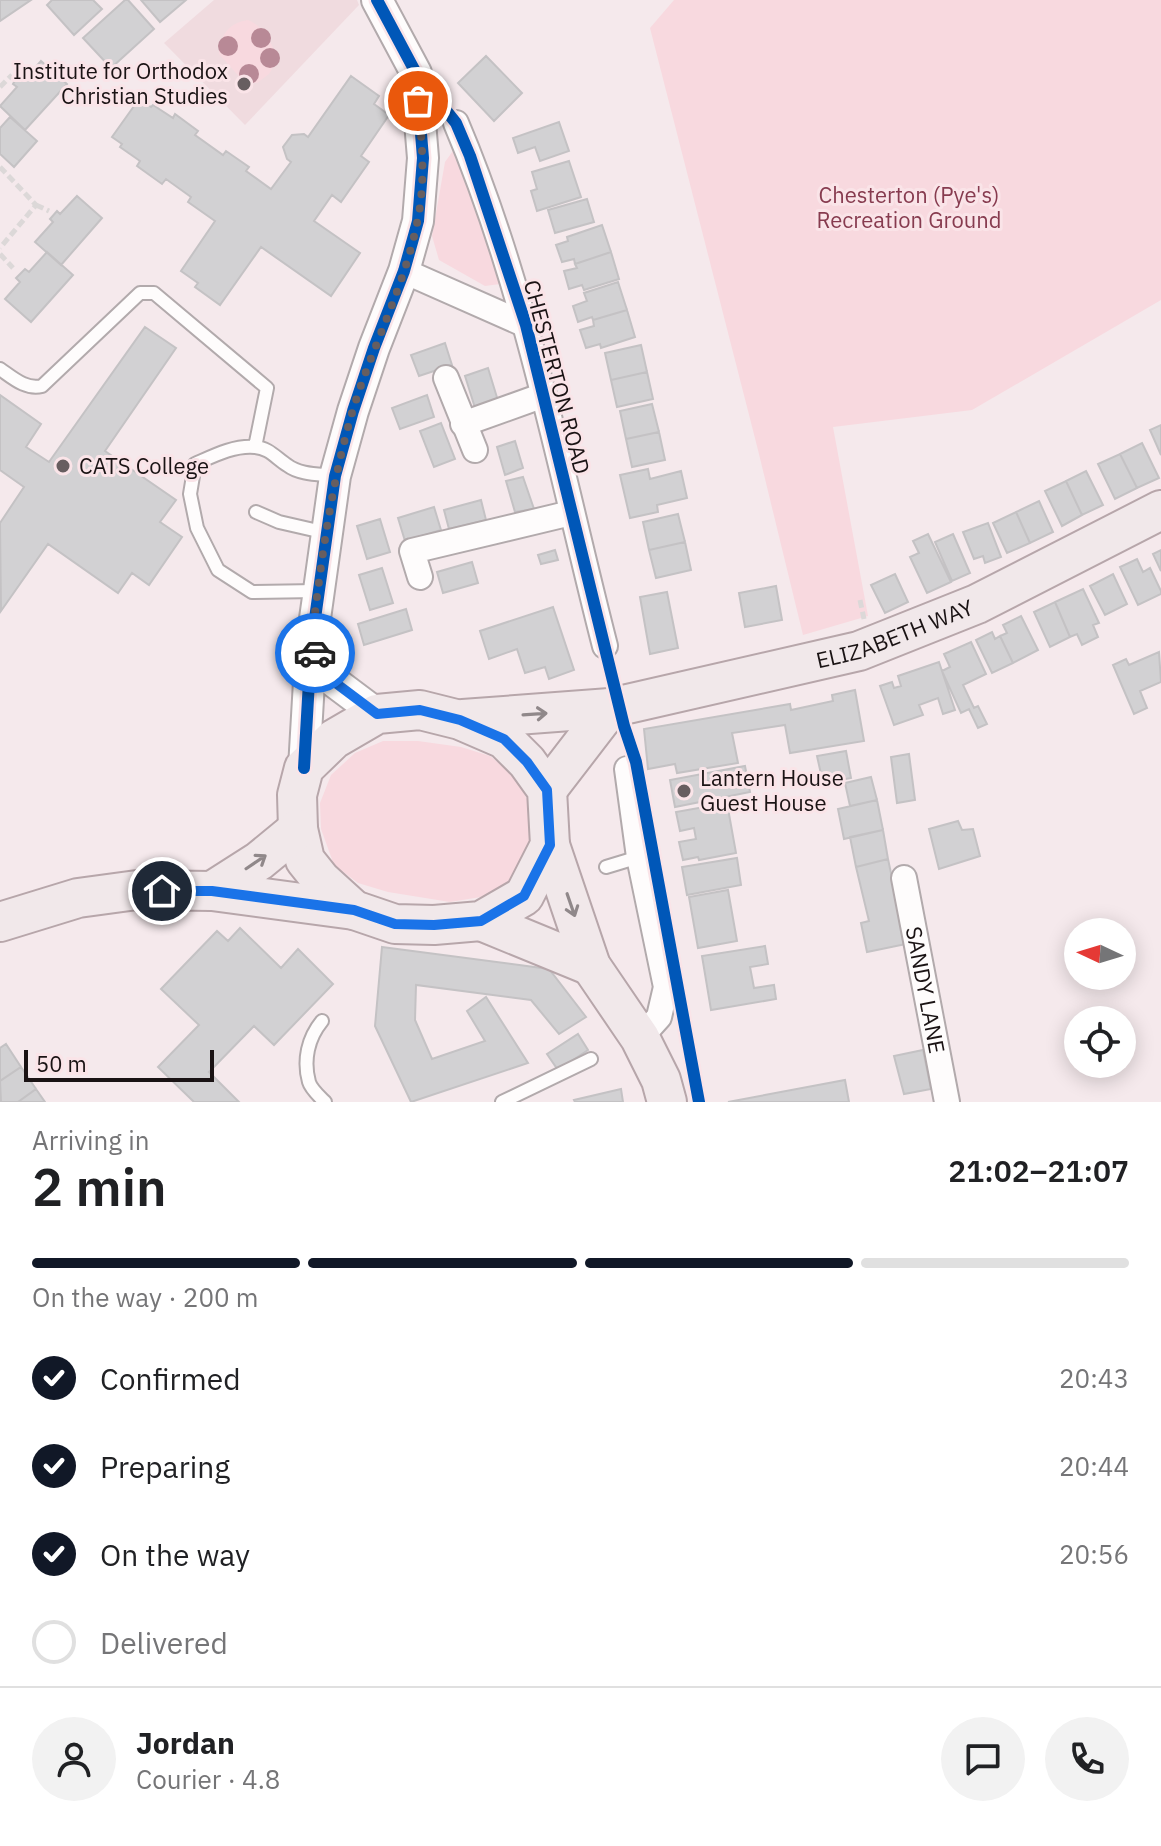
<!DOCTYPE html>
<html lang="en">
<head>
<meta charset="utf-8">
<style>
	body { margin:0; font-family:"IBM Plex Sans",sans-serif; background:#f2f2f2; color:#202124; height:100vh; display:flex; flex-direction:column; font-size:30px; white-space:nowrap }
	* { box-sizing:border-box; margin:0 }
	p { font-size:26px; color:#757577 }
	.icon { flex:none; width:44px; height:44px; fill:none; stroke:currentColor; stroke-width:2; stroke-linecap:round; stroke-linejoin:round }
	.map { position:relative; height:1102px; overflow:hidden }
	.side { display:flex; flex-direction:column; background:#fff; flex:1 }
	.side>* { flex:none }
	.needle { width:52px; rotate:274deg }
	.tools { position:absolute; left:1064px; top:918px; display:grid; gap:16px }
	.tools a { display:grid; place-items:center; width:72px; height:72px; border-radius:50%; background:#fff; box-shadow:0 4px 20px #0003; font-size:40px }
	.scale { position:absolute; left:24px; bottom:20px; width:190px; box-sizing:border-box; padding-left:8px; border:4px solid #1a1314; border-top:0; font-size:22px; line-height:28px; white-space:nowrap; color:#1a1314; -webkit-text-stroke:6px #fae4e8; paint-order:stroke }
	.pin { position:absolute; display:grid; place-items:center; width:68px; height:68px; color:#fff; margin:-34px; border:4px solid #fff; border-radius:50%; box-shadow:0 2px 8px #0007 }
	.courier { position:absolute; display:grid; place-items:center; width:80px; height:80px; margin:-40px; border:6px solid #1a73e8; border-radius:50%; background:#fff; color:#222; box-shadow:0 2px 10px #0007 }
	.overview em { font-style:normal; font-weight:600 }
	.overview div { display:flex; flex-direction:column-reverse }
	.overview { display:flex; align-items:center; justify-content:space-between; height:136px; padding:0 32px }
	h1 { font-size:52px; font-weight:600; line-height:60px }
	.bar { display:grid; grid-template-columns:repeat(4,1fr); gap:12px 8px; align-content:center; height:96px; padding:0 32px }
	.bar i { height:10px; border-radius:6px; background:#e0e0e0 }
	.bar .active { background:#111827 }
	.bar p { grid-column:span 4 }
	.line { display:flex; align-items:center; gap:20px; padding:0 32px; border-top:2px solid #e0e0e0 }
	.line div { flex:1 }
	.round { display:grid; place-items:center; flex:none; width:84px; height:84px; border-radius:42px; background:#f2f2f2 }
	ol { padding:0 32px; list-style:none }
	li { display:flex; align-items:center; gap:24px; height:88px }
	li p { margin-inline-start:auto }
	li .icon { padding:8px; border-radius:50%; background:#111827; color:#fff; stroke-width:4 }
	li:last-child { color:#757577 }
	li i { width:44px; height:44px; border:4px solid #e0e0e0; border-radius:50% }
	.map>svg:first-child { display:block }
	.built { fill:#f0dbdf }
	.green { fill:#f8d9df }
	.building { fill:#d2d1d3; stroke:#c4c2c4; stroke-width:2 }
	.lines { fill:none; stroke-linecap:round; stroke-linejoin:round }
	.service-casing { stroke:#b2aaac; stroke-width:16 }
	.minor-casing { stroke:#b2aaac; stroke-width:28 }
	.tertiary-casing { stroke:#b2aaac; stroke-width:34 }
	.primary-casing { stroke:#b7a6aa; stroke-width:42 }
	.path { stroke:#dcd8d8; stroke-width:5; stroke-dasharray:8 4; stroke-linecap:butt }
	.service { stroke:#fefcfc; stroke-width:12 }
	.minor { stroke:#fefcfc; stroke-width:24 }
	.tertiary { stroke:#fefcfc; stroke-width:30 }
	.primary { stroke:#f1e8ea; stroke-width:38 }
	.cycleway-casing { stroke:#fae4e8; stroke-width:17 }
	.cycleway { stroke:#0057b8; stroke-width:12 }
	.tree { fill:#b88996 }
	.oneway { stroke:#90888a }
	.done { stroke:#675e60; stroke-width:8; stroke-dasharray:0 14.4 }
	.route { stroke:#1a73e8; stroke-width:10 }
	.poi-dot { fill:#675e60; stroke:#fae4e8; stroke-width:3 }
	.labels { text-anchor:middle; stroke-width:6; stroke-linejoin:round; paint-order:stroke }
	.poi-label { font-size:22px; fill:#1a1314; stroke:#fae4e8; text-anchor:start }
	.park-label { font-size:22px; fill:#873b4f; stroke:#fae4e8 }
	.street-label { font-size:22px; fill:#1a1314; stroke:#fae4e8 }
</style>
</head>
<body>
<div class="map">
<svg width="1161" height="1102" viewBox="0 0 1161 1102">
	<rect width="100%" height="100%" fill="#f5e9ec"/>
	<path class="built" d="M 214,0 L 357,0 L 359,5 L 245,125 L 164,43 Z"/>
	<path class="green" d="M 674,0 L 1161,0 L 1161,300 L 972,410 L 833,427 L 868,616 L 803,635 L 757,446 L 650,28 Z
		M 248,20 C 265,27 271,43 278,59 L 269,74 L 257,83 L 244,82 L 219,54 C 220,36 228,23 248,20 Z
		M 455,148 L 500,284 L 485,286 L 439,260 L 432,236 L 445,162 Z
		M 383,741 L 418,741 L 461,747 L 490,756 L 515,776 L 528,801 L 535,831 L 523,872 L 487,896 L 450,902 L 388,892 L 358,883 L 334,865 L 321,829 L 320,803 L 331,775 L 355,753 Z"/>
	<path class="building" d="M 0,0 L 31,0 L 0,21 Z
		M 52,0 L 93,0 L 102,9 L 74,35 L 47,5 Z
		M 125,0 L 128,0 L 154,29 L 111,68 L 83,38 Z
		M 141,0 L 186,0 L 160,22 Z
		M 486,56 L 522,93 L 494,121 L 458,83 Z
		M 41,61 L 67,84 L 25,130 L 0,106 L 17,87 L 13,84 L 17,77 L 22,73 L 27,77 Z
		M 351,76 L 379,96 L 374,104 L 389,115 L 361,156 L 369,162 L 341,202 L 332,195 L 314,221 L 360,253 L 331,296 L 261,247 L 220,305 L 195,287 L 198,283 L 181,271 L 215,221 L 188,202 L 191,197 L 166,179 L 162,184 L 137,166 L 140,161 L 120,147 L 122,144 L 112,137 L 139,99 L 151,107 L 153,105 L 173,118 L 175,114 L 198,131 L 195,135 L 223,155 L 226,151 L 249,167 L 246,171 L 271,189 L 291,162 L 287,159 L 283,147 L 292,135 L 304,134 L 308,137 Z
		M 10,117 L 37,141 L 14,167 L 0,154 L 0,128 Z
		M 559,122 L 569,151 L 540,161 L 535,147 L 518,153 L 513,138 Z
		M 569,161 L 581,197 L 537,211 L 531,191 L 537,189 L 532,172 Z
		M 77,196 L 102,218 L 61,265 L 35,242 L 53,222 L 50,219 L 57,211 L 60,214 Z
		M 587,199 L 594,222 L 555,233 L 548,210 Z
		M 602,225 L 611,252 L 575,264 L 574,259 L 562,262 L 556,245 L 568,241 L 567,237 Z
		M 47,252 L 73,275 L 31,322 L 5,299 L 20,282 L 16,278 L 25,269 L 29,272 Z
		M 611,252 L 619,279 L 584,290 L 582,285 L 569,289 L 564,271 L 577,268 L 575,264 Z
		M 618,282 L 627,310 L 593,320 L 592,317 L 578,322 L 573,306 L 587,301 L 584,293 Z
		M 627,310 L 635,337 L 601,348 L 600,344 L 586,348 L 580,330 L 594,326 L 593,320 Z
		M 145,327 L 176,348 L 105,451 L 176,500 L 160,522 L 182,537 L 149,585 L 132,573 L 118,593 L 48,544 L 1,611 L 0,523 L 24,487 L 0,470 L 0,395 L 41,424 L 26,447 L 49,462 Z
		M 445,343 L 452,365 L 419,376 L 411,355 Z
		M 641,345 L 647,372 L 611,380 L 605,353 Z
		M 488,368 L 499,404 L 476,411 L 465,376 Z
		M 647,372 L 653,399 L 617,407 L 611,380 Z
		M 427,395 L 434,417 L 400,429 L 392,408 Z
		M 652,404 L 659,432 L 626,439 L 620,411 Z
		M 441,423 L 455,459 L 434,467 L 420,431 Z
		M 1161,425 L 1161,455 L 1150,430 Z
		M 659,432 L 665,460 L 632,467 L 626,439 Z
		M 515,441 L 523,468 L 505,475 L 497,447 Z
		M 1142,443 L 1159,478 L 1137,488 L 1120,454 Z
		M 1120,454 L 1137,488 L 1115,499 L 1098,464 Z
		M 648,469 L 650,479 L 681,471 L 687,498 L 657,505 L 658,512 L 630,518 L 620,475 Z
		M 1086,471 L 1103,505 L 1082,515 L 1066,481 Z
		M 523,477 L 534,509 L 515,512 L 506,481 Z
		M 1066,481 L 1082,515 L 1062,526 L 1045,491 Z
		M 481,500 L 486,520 L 449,529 L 444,510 Z
		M 1039,501 L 1053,532 L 1030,543 L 1016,512 Z
		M 434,507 L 441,530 L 405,541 L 398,518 Z
		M 1016,512 L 1030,543 L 1007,553 L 993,523 Z
		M 678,514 L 685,542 L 649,550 L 643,522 Z
		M 380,519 L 390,552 L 367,559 L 357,526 Z
		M 988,523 L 1001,557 L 985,563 L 983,556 L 974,559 L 963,532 Z
		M 928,534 L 951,582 L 927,593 L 910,557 L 919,553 L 913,541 Z
		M 953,534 L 970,573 L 952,581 L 935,542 Z
		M 685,542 L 691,570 L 656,578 L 649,550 Z
		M 555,550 L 558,560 L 541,564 L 538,555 Z
		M 1161,550 L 1161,571 L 1153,554 Z
		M 1137,559 L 1143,572 L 1150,568 L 1161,591 L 1161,594 L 1138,605 L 1120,567 Z
		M 472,562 L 478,583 L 443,593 L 437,572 Z
		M 382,568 L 393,603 L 370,610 L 359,575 Z
		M 895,574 L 908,602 L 885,613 L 871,585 Z
		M 1113,574 L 1127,604 L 1105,615 L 1090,586 Z
		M 776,586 L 782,620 L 745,627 L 739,593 Z
		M 1083,589 L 1099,623 L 1093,625 L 1098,637 L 1082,645 L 1077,634 L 1070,637 L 1055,602 Z
		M 667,592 L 678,648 L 650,654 L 640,597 Z
		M 1055,602 L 1070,637 L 1050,647 L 1034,612 Z
		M 553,607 L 574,670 L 549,679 L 545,667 L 525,673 L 517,649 L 489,659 L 480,631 Z
		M 406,609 L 412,630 L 364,645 L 358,624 Z
		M 1021,616 L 1038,650 L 1013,663 L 1000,636 L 1007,633 L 1003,625 Z
		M 992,632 L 995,639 L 1000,636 L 1013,663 L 992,673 L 976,640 Z
		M 971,642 L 986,674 L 963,685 L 974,708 L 978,706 L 987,724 L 978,728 L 969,709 L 961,713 L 942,671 L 950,667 L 944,654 Z
		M 1159,652 L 1161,682 L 1140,691 L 1147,708 L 1134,714 L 1113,665 L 1126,659 L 1129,665 Z
		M 939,662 L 955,710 L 943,714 L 938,698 L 919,705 L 923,715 L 894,725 L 880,686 L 892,682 L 894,688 L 901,686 L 898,676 Z
		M 855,690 L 864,741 L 790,753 L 785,725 L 732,733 L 738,763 L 677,773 L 675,764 L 648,769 L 644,729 L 790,704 L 791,710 L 833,701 L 832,695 Z
		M 846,751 L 851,778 L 823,783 L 817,756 Z
		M 909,754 L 915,800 L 897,803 L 891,757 Z
		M 745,766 L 750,792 L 675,807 L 670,780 Z
		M 871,777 L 877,800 L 850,806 L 845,783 Z
		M 877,800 L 883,830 L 844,839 L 838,809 Z
		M 727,803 L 736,853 L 699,860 L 698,857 L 683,860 L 679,842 L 696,839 L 694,828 L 680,831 L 676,812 Z
		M 958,821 L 962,830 L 973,829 L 980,856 L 939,869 L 929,829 Z
		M 883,830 L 888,859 L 856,867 L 850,837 Z
		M 737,858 L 741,885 L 687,895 L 682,867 Z
		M 888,859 L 906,944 L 867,952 L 861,923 L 869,921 L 856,867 Z
		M 728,890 L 737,941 L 698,948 L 689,897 Z
		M 240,928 L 281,968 L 298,949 L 333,984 L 274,1045 L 254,1026 L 209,1072 L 239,1102 L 194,1102 L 158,1067 L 199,1025 L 161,989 L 217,931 L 228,941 Z
		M 765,946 L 768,964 L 750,967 L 754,988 L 774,985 L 776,999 L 711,1010 L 702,956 Z
		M 382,947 L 549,969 L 586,1017 L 559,1034 L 531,1000 L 416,985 L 415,1020 L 432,1059 L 485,1041 L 467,1011 L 486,997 L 528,1063 L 411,1102 L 375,1026 Z
		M 578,1034 L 588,1050 L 558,1070 L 547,1054 Z
		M 6,1044 L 21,1067 L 0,1081 L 0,1048 Z
		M 923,1050 L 931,1089 L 904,1094 L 894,1056 Z
		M 21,1067 L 36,1089 L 18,1102 L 1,1102 L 0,1081 Z
		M 845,1080 L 849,1102 L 728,1102 Z
		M 36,1089 L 45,1102 L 18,1102 Z
		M 621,1089 L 623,1102 L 575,1102 L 574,1100 Z"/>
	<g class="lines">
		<defs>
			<path id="service" d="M 0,369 C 13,378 26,390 42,386 L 140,293 L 154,293 L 267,388 L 255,447
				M 256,512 L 279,522 L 327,533
				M 317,591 L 252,592 L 218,570 L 197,528 L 190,494 L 195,464 C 213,456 234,445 255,447 C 269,448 276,458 287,465 C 300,475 319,474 335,476
				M 606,867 L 639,857
				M 322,1021 C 308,1038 303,1060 309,1082 C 311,1089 319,1096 325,1102
				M 502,1102 L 591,1059"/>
			<g id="minor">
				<path d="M 456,123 C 527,290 560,471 605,646"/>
				<path d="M 404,271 L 526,325"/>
				<path d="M 446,378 L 475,450"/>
				<path d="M 463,424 L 544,395"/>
				<path d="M 420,577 L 412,551 L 571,513"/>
				<path d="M 627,769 L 639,857 L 666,987 L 659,1017 L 640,1038"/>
				<path id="s1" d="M 904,878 L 947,1102"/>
			</g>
			<path id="tertiary" d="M 311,647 L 333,681 L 377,714
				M 304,768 L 311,647 L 335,476 L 353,411 L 374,348 L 404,271 L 418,221 L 423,158 L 416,73 L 377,0"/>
			<g id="primary">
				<path d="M 420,710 L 460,720 L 504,739 L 527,762 L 547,790 L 550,845 L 524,896 L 481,921 L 434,925 L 395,924 L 354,910 L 321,880 L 305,860 L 298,829 L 297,795 L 304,768 L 334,739 L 377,714 Z"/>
				<path id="s2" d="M 463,719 L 610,708 L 859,651 L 977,604 L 1161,510"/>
				<path d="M 547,790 L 610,708"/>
				<path d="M 550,845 L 591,966 L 640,1038 L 661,1080 L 667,1102"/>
				<path d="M 212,891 L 259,861 L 298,829"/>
				<path d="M 481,921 L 591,966"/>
				<path d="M 0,922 L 78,898 L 137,890 L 212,891 L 354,910"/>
			</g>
		</defs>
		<use href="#service" class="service-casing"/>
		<use href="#minor" class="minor-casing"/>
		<use href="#tertiary" class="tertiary-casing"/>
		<use href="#primary" class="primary-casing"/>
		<path class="path" d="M 0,87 L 12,75
			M 0,167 L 36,205 L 0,248
			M 36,205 L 49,211
			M 0,254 L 13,268
			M 860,600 L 864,619"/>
		<use href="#service" class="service"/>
		<use href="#minor" class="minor"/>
		<use href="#tertiary" class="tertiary"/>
		<use href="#primary" class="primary"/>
		<defs>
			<path id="cycleway" d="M 416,73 L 456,123 L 470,156 L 526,325 L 624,726 L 636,762 L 699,1102
				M 304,768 L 311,647 L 335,476 L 353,411 L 374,348 L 404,271 L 418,221 L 423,158 L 416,73 L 377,0"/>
		</defs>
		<use href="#cycleway" class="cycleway-casing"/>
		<use href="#cycleway" class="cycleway"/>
	</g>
	<g class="tree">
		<circle cx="261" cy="38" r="10"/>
		<circle cx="228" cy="46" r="10"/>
		<circle cx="270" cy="58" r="10"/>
		<circle cx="249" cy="74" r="10"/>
	</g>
	<defs><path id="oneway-shaft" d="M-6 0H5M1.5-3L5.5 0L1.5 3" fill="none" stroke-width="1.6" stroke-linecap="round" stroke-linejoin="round" transform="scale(2)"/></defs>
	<g class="oneway">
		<use href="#oneway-shaft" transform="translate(535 714) rotate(-4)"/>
		<use href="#oneway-shaft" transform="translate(256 862) rotate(-34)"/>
		<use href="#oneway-shaft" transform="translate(571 905) rotate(71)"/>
	</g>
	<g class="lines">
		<path class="done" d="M 315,653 L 311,647 C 320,569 330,489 352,413 C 371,349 404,288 417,223 C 426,183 422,141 418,101"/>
		<path class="route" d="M 162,891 L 212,891 L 354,910 L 395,924 L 434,925 L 481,921 L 524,896 L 550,845 L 547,790 L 527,762 L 504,739 L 460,720 L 420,710 L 377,714 L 333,681 L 315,653"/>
	</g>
	<g class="poi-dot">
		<circle cx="244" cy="84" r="8"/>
		<circle cx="63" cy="466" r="8"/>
		<circle cx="684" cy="791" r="8"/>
	</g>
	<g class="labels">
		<g class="poi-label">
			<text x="228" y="79" text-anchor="end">Institute for Orthodox<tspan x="228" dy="25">Christian Studies</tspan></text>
			<text x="79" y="474">CATS College</text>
			<text x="700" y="786">Lantern House<tspan x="700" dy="25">Guest House</tspan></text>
		</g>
		<g class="park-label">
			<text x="909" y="203">Chesterton (Pye's)<tspan x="909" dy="25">Recreation Ground</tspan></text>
		</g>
		<g class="street-label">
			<text transform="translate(557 377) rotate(75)" y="8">CHESTERTON ROAD</text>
			<text dy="8" stroke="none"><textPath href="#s2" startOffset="442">ELIZABETH WAY</textPath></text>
			<text dy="8" stroke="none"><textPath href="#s1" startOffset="114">SANDY LANE</textPath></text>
		</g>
	</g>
</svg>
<div class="tools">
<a><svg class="needle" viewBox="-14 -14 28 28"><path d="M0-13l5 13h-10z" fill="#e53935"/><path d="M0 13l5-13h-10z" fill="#757577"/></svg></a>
<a><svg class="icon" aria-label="locate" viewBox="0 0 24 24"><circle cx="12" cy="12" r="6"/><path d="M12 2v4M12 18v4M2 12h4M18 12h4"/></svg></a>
</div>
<div class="scale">50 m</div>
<div class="pin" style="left:418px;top:101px;background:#ea580c"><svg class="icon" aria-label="bag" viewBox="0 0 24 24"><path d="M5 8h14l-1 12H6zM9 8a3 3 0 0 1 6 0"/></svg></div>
<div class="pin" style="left:162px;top:891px;background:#1f2937"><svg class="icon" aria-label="home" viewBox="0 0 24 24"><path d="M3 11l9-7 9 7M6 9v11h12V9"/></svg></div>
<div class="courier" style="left:315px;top:653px"><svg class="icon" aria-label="car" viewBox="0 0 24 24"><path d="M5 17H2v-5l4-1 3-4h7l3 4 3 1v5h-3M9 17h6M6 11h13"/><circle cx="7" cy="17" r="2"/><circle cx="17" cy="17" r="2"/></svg></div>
</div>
<section class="side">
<div class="overview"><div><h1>2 min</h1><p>Arriving in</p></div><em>21:02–21:07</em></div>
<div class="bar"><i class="active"></i><i class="active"></i><i class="active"></i><i></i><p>On the way · 200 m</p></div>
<ol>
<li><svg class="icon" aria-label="check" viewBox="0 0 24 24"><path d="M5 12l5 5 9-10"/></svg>Confirmed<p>20:43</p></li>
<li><svg class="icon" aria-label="check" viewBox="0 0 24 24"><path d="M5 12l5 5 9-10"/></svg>Preparing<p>20:44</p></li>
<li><svg class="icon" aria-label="check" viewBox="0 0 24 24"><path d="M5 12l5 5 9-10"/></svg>On the way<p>20:56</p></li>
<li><i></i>Delivered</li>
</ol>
<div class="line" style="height:144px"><a class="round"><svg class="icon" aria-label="person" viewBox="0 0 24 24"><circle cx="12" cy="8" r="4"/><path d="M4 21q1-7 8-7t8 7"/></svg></a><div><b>Jordan</b><p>Courier · 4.8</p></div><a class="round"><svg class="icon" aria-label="chat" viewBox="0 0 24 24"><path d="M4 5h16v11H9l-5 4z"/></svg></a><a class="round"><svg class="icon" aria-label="phone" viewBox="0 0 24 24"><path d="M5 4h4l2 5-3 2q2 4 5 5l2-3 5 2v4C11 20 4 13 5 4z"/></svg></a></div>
</section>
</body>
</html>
